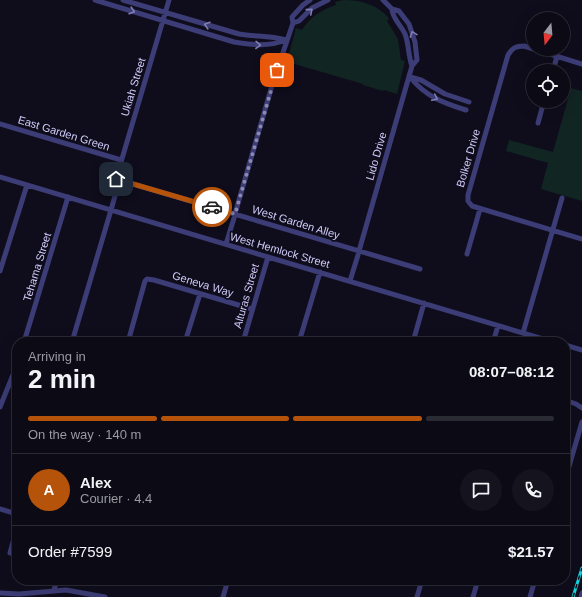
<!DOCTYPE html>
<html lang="en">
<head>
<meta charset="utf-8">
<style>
	body { margin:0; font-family:Helvetica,sans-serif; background:#14131e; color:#f1f3f6; height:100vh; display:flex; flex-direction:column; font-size:15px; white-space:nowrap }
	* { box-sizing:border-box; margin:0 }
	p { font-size:13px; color:#9a9aa0 }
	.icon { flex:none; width:22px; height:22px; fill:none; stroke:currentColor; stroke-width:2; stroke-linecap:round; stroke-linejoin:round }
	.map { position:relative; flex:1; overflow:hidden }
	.details { position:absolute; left:12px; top:337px; width:558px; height:248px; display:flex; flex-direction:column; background:#0b0a15; border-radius:16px; box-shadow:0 4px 16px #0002,0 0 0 1px #2b2b34 }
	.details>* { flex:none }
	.needle { width:26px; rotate:196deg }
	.tools { position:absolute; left:526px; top:12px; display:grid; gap:8px }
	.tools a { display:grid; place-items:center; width:44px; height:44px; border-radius:50%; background:#0b0a15; box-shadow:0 4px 16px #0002,0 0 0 1px #2b2b34; font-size:20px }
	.pin { position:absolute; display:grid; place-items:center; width:34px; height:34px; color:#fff; margin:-17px; border-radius:8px; box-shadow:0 2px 6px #0006 }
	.courier { position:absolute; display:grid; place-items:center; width:40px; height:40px; margin:-20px; border:3px solid #b45309; border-radius:50%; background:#fff; color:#222; box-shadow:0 1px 5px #0007 }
	.summary em { font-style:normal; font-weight:700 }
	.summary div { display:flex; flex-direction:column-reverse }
	.summary { display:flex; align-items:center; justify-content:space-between; height:68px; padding:0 16px }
	h1 { font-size:26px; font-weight:700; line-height:30px }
	.bar { display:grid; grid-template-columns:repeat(4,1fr); gap:6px 4px; align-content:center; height:48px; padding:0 16px }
	.bar i { height:5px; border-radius:3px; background:#2b2b34 }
	.bar .active { background:#b45309 }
	.bar p { grid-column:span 4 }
	.line { display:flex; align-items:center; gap:10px; padding:0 16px; border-top:1px solid #2b2b34 }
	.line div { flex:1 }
	.round { display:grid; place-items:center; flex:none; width:42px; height:42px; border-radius:21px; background:#14131e }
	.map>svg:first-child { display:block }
	.park { fill:#112523 }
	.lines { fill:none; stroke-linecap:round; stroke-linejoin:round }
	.minor { stroke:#3c3c76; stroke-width:5 }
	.rail-casing { stroke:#15d2dd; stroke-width:3 }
	.rail { stroke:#0f0d1c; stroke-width:1.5; stroke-dasharray:4.5; stroke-linecap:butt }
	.oneway { stroke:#7f7db1 }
	.done { stroke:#8c89ac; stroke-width:4; stroke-dasharray:0 7.2 }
	.route { stroke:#b45309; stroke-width:5 }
	.labels { text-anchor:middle; stroke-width:3.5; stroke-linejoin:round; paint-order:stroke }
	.street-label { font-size:11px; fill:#d0ccfa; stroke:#0f0d1c }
</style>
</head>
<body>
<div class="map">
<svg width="582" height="597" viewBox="0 0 582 597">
	<rect width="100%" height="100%" fill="#0f0d1c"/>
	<path class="park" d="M 344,0 C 362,0 377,5 389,18 L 387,21 L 398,39 L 401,60 L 405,61 L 397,94 L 384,90 L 383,91 L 363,85 L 363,84 L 291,63 L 291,62 L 287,61 L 296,28 L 302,30 C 310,17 321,10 336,5 L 335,2 Z
		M 571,88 L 582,91 L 582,201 L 541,189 L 548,163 L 506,151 L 509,140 L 553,152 Z"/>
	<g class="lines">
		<path class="minor" d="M 95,0 L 234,42 C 253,45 268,47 286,40
			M 123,0 L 239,34 C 256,37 269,35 286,40
			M 169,0 L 116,179 L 420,269
			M 392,9 C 392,18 401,25 405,34 C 409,44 408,55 412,66
			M 293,23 L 299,21 L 312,8 L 328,0
			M 582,64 L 524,46 C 516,46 512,48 508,55 L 468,195 L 468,201 L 472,206 L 582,239
			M 553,71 L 557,56
			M 410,77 C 425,96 443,103 466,110
			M 410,77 L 421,80 L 445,94 L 469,102
			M 538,123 L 544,101
			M 0,124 L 121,160
			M 0,177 L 553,342
			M 235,214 L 273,82 L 293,23 L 292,17 L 303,5 L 310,0
			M 226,244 L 234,218
			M 359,251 L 412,66 L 417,60 L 415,42 L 409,24 L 399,11 L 392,9 L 383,0
			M 467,254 L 480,209
			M 0,271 L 27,185
			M 350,281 L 358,255
			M 523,333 L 562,198
			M 24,342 L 68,197
			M 72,342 L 111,210 L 115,196 L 116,183
			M 128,342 L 145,281 L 147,279 L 154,280 L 252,309
			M 185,342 L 200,294
			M 243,342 L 268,257
			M 299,342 L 320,272
			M 413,342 L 424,303
			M 493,342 L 498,326
			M 565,345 L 582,350
			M 565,400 L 576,404 L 582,408
			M 0,407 L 17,365
			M 565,480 L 582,422
			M 0,509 L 17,514
			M 10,553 L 17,528
			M 54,590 L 57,580
			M 0,593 L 19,594 L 66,590 L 105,597
			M 223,597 L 228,580
			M 417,597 L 422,580
			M 473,597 L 478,580
			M 530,597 L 535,580
			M 581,597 L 582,593"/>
		<defs>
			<path id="rail" d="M 573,597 L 582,568"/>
		</defs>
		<use href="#rail" class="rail-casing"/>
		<use href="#rail" class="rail"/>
	</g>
	<defs><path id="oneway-chevron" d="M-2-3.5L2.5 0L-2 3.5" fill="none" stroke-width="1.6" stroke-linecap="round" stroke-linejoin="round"/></defs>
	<g class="oneway">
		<use href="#oneway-chevron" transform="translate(132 11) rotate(17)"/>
		<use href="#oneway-chevron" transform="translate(310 11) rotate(-40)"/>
		<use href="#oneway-chevron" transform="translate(207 25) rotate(-163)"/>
		<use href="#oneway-chevron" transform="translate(413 34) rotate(-110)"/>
		<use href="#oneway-chevron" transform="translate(258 45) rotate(1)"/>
		<use href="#oneway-chevron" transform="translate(435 98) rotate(27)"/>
	</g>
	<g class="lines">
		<path class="done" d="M 212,207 L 235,214 L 277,70"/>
		<path class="route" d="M 116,179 L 212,207"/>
	</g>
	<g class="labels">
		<g class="street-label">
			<text transform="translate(133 87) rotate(-73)" y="4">Ukiah Street</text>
			<text transform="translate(64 133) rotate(17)" y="4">East Garden Green</text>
			<text transform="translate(376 156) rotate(-74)" y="4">Lido Drive</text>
			<text transform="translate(468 158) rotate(-74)" y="4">Bolker Drive</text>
			<text transform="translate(296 222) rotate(17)" y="4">West Garden Alley</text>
			<text transform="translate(280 250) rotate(16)" y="4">West Hemlock Street</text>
			<text transform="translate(37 267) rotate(-73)" y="4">Tehama Street</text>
			<text transform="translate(203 284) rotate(17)" y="4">Geneva Way</text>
			<text transform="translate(246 296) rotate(-74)" y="4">Alturas Street</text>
		</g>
	</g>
</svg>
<div class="tools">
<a><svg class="needle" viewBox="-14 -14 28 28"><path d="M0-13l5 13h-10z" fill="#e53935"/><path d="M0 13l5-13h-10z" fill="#9a9aa0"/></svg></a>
<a><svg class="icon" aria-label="locate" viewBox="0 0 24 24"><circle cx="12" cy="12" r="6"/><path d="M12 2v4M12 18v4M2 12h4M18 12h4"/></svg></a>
</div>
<div class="pin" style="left:277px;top:70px;background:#ea580c"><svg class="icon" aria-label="bag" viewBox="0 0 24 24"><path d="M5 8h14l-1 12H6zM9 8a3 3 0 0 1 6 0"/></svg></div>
<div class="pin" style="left:116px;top:179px;background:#1f2937"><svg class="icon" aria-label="home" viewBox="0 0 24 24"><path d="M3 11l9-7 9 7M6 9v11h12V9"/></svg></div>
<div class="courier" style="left:212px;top:207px"><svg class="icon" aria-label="car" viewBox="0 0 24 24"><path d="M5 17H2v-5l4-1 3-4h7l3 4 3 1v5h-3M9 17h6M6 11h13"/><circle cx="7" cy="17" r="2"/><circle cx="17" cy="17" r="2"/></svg></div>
<section class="details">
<div class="summary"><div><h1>2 min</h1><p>Arriving in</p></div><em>08:07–08:12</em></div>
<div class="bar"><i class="active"></i><i class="active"></i><i class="active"></i><i></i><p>On the way · 140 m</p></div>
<div class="line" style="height:72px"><b class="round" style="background:#b45309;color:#fff">A</b><div><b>Alex</b><p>Courier · 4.4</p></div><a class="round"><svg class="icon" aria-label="chat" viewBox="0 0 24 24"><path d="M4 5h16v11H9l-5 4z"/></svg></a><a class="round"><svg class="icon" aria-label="phone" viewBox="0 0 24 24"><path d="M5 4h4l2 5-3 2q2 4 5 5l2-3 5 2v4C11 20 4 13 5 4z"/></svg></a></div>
<div class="line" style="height:52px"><div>Order #7599</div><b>$21.57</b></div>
</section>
</div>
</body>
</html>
